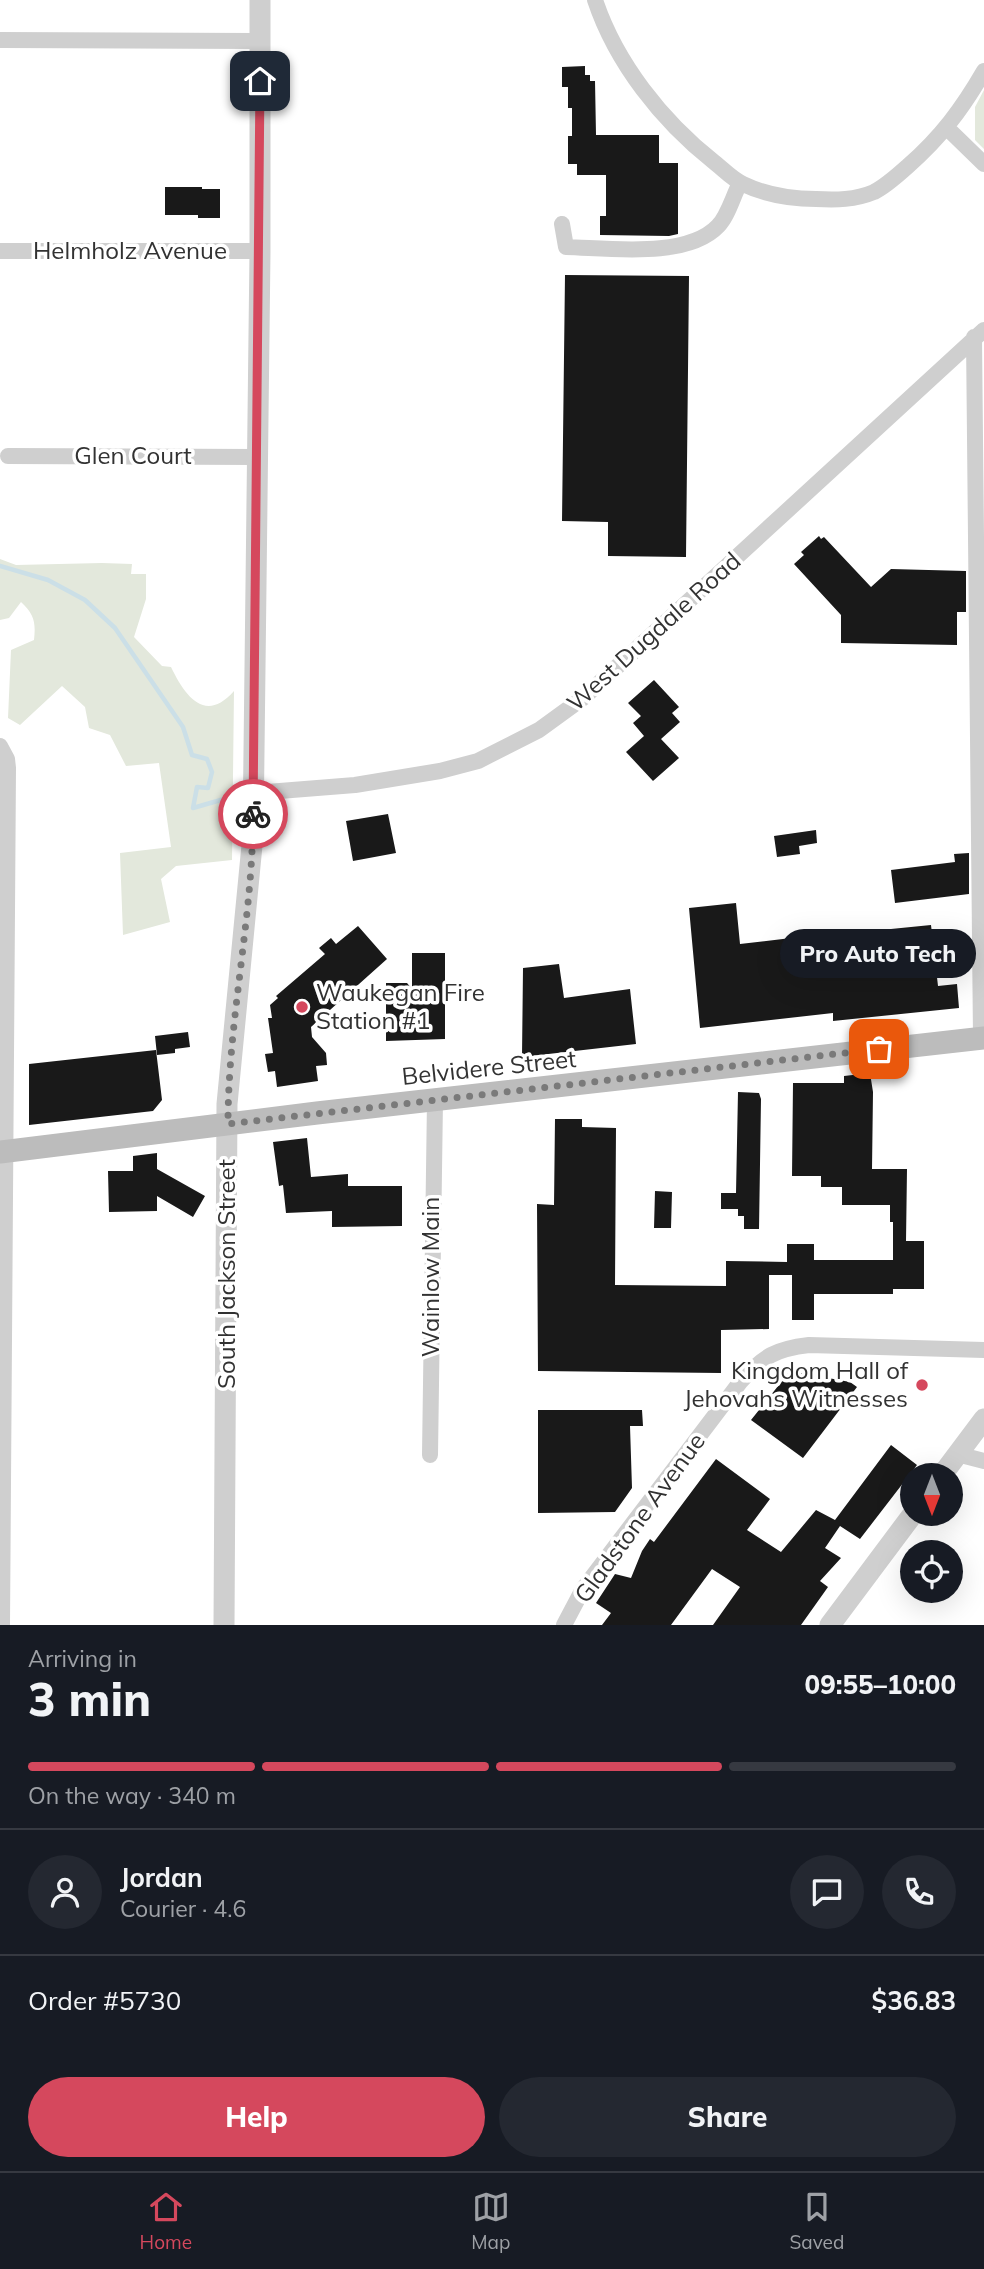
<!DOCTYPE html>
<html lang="en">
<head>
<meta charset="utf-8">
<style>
	body { margin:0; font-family:Mulish,sans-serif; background:#242831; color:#f1f3f6; height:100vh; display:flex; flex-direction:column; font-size:26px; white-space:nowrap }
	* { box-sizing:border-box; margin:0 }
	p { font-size:23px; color:#9ea1a6 }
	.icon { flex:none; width:38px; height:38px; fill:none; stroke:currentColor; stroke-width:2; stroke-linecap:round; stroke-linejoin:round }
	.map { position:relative; height:1625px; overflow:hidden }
	.panel { display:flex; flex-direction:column; background:#171b24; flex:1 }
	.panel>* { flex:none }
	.needle { width:46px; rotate:180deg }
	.tools { position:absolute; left:900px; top:1463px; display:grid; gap:14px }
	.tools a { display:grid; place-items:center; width:63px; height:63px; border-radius:50%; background:#171b24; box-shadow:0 7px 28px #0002; font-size:35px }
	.pin { position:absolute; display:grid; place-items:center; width:60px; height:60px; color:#fff; margin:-30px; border-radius:14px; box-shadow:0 4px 10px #0006 }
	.courier { position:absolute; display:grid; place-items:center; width:70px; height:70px; margin:-35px; border:5px solid #d5485d; border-radius:50%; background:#fff; color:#222; box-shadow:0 2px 9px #0007 }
	.bubble { position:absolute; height:49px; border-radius:24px; background:#171b24; box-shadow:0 7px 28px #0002; font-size:23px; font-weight:800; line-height:49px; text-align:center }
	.summary em { font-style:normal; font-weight:800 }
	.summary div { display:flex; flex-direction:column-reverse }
	.summary { display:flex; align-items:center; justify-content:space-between; height:119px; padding:0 28px }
	h1 { font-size:46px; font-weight:800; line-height:52px }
	.bar { display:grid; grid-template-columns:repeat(4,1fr); gap:10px 7px; align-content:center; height:84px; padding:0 28px }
	.bar i { height:9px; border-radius:5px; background:#363941 }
	.bar .current { background:#d5485d }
	.bar p { grid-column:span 4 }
	.line { display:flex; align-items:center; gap:18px; padding:0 28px; border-top:2px solid #363941 }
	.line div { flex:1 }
	.round { display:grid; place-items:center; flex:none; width:74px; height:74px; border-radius:37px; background:#242831 }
	.primary-button { display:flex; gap:14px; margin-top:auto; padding:14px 28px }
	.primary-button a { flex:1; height:80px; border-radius:42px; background:#d5485d; color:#fff; font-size:28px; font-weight:800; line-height:80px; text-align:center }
	.primary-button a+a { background:#242831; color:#f1f3f6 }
	.tabs { display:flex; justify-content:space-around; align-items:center; height:98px; border-top:2px solid #363941; background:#171b24; font-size:19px; color:#9ea1a6 }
	.tabs a { display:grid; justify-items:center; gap:4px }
	.tabs .current { color:#d5485d }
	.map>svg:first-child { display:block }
	.green { fill:#e3e8dc }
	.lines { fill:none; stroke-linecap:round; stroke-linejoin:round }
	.stream { stroke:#cbdfe7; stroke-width:4.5 }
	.building { fill:#191919 }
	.minor { stroke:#cfcfcf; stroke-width:16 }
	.tertiary { stroke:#cfcfcf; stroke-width:21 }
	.secondary { stroke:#bcbcbc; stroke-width:23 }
	.done { stroke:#7a7a7a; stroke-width:7; stroke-dasharray:0 12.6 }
	.route { stroke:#d5485d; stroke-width:9 }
	.poi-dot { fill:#d5485d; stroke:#fff; stroke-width:2.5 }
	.labels { text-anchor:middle; stroke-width:7; stroke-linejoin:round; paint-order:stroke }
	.street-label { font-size:24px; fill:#323232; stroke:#fff }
	.poi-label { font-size:24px; fill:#323232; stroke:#fff; text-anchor:start }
</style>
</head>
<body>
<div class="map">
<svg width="984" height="1625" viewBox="0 0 984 1625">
	<rect width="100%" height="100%" fill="#fff"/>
	<path class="green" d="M 984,90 L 984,149 L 975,140 L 975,107 Z
		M 0,559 L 16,565 L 102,563 L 132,564 L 131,574 L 146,574 L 146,599 L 134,637 L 162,666 L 171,667 C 185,696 205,724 234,691 L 232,860 L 176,866 L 161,879 L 170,922 L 123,935 L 120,853 L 171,847 L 159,763 L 126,766 L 110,735 L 89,728 L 85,707 L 62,686 L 20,725 L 8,718 L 11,650 L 34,640 C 36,622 34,614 21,602 L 9,618 L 0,620 Z"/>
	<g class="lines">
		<path class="stream" d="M 0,566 L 48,580 L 85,600 L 115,628 L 183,727 L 192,755 L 207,759 L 212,772 L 208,788 L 197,787 L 193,808 L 231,797"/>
	</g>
	<path class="building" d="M 585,66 L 585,75 L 590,75 L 590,81 L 595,81 L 596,135 L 659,135 L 659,163 L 678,163 L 678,234 L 669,236 L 600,235 L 600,216 L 606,216 L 606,175 L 577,175 L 577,164 L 568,164 L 568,136 L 572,136 L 572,108 L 568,108 L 568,87 L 562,87 L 562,67 Z
		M 165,187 L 202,187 L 202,189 L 220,189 L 220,218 L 198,218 L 198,215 L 165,215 Z
		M 565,275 L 689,276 L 686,557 L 608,556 L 608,522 L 562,521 Z
		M 819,536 L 821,539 L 824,537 L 871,587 L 891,569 L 966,571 L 966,612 L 957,612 L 957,645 L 841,643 L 841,615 L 794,564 L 804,555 L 801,552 Z
		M 654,680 L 679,707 L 672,713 L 680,722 L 661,739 L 679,758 L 653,781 L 626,752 L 644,736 L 633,723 L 641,716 L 628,703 Z
		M 388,814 L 396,853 L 353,861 L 346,821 Z
		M 816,830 L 817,843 L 799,846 L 800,854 L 777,857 L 774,836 Z
		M 969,853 L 969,894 L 895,903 L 891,870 L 955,862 L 954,854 Z
		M 736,903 L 740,944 L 858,930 L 860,950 L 893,946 L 891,929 L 931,925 L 938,986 L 957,984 L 959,1008 L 833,1021 L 833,1013 L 700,1028 L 689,908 Z
		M 358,926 L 387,959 L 311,1027 L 312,1037 L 326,1053 L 327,1065 L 316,1066 L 318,1081 L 277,1087 L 275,1071 L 268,1072 L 265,1054 L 273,1053 L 268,1018 L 272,1018 L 270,1005 L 278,998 L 276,996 L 325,954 L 319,948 L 331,938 L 336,944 Z
		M 412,953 L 445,953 L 445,1039 L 386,1041 L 386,983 L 407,983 L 412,989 Z
		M 559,964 L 564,998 L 630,989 L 636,1044 L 522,1057 L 523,968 Z
		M 188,1032 L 190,1047 L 175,1049 L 175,1053 L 157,1055 L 155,1036 Z
		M 156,1050 L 162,1100 L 153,1111 L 29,1125 L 29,1064 Z
		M 870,1073 L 873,1092 L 872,1169 L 907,1169 L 906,1241 L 924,1241 L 924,1289 L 893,1289 L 893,1294 L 814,1294 L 814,1320 L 792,1320 L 792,1275 L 769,1275 L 769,1329 L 721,1330 L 721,1373 L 538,1371 L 537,1204 L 554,1205 L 555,1119 L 582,1119 L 582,1127 L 616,1128 L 615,1285 L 726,1286 L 726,1261 L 787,1262 L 787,1244 L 814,1244 L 814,1260 L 893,1260 L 893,1222 L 890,1222 L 890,1205 L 842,1205 L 842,1187 L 821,1187 L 821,1176 L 792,1176 L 793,1083 L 844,1083 L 844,1076 Z
		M 738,1092 L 759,1093 L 761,1099 L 759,1229 L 744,1229 L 744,1216 L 738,1216 L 738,1209 L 721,1209 L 721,1193 L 736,1193 Z
		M 307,1138 L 311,1177 L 348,1174 L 348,1186 L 402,1186 L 402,1226 L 332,1227 L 332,1211 L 286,1213 L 283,1185 L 279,1186 L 273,1142 Z
		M 157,1153 L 157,1169 L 205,1196 L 193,1217 L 157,1196 L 157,1211 L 109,1212 L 108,1171 L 133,1171 L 133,1156 Z
		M 655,1191 L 672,1192 L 671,1228 L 654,1228 Z
		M 790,1371 L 850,1382 L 857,1387 L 803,1458 L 751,1420 Z
		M 538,1410 L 642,1410 L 643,1426 L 630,1426 L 632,1488 L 615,1512 L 538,1513 Z
		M 891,1445 L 917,1465 L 860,1539 L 840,1526 L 825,1548 L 841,1558 L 820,1581 L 828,1587 L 801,1625 L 713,1625 L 740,1587 L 712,1569 L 671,1625 L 602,1625 L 611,1613 L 596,1603 L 615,1574 L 631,1578 L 642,1551 L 650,1539 L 654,1542 L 716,1459 L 770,1499 L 747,1530 L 781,1552 L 816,1510 L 835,1520 Z"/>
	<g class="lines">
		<path class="minor" d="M 595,0 C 616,63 662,121 714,162 C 723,169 732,179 743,184 C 766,195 791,199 816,199 C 836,200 855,200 874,192 C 886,186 898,175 908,166 C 941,137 962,109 984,71
			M 0,40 L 261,41
			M 946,127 L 984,164
			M 562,224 L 566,247 C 608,248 687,259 718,226 C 728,216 733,196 740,183
			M 0,251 L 260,251
			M 974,337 L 981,1038
			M 8,456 L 258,457
			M 0,746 L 7,759 L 8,768 L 2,1625
			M 254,793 L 355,785 L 440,771 L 478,761 L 539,730 L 583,698 L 984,330
			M 957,1454 L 984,1461
			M 430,1455 L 435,1100
			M 564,1625 L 583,1589 L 741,1381 C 764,1356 775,1349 809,1345 L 984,1350"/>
		<path class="tertiary" d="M 942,1475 L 984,1419
			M 224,1625 L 227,1104 L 253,835 L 260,251 L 260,0
			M 830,1625 L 913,1514"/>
		<path class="secondary" d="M 0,1152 L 317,1113 L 984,1038"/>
	</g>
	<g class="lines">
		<path class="done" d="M 253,814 C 253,917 228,1020 228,1124 L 879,1049"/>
		<path class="route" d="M 253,814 L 260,81"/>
	</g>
	<g class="poi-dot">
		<circle cx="302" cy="1007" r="7"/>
		<circle cx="922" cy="1385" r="7"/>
	</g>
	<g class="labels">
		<g class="street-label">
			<text x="130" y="259">Helmholz Avenue</text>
			<text x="133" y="464">Glen Court</text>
			<text transform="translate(654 632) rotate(-42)" y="8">West Dugdale Road</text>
			<text transform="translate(489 1068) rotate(-6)" y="8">Belvidere Street</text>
			<text transform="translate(227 1274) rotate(-90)" y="8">South Jackson Street</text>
			<text transform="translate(431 1277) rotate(-90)" y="8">Wainlow Main</text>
			<text transform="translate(640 1518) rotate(-54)" y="8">Gladstone Avenue</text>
		</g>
		<g class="poi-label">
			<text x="316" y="1001">Waukegan Fire<tspan x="316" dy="28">Station #1</tspan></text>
			<text x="908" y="1379" text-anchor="end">Kingdom Hall of<tspan x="908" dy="28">Jehovahs Witnesses</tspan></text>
		</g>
	</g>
</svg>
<div class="tools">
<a><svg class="needle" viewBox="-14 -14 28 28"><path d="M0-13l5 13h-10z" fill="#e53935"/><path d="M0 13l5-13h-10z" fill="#9ea1a6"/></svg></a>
<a><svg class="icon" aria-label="locate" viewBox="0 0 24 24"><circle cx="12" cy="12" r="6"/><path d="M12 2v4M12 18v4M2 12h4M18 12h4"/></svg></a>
</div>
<div class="pin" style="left:879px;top:1049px;background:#ea580c"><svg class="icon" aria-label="bag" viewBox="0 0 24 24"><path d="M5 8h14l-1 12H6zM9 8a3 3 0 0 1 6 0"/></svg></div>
<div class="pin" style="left:260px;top:81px;background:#1f2937"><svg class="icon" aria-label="home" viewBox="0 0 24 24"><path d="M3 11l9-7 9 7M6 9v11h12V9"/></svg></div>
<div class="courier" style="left:253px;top:814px"><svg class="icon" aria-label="bike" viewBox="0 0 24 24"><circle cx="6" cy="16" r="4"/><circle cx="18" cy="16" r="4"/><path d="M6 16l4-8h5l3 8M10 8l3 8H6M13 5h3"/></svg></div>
<div class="bubble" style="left:780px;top:929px;width:196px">Pro Auto Tech</div>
</div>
<section class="panel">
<div class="summary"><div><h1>3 min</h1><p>Arriving in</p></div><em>09:55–10:00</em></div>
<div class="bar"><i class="current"></i><i class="current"></i><i class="current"></i><i></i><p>On the way · 340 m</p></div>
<div class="line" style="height:126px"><a class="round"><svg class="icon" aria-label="person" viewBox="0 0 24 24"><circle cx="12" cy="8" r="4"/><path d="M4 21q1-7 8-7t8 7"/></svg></a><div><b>Jordan</b><p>Courier · 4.6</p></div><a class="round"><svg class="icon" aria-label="chat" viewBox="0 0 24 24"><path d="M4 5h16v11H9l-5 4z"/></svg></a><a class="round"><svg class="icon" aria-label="phone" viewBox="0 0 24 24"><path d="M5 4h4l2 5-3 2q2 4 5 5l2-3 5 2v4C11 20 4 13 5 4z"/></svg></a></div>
<div class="line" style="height:91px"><div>Order #5730</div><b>$36.83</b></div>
<div class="primary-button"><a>Help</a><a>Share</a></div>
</section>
<nav class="tabs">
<a class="current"><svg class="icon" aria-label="home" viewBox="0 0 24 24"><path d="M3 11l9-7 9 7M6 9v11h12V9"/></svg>Home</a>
<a><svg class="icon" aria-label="map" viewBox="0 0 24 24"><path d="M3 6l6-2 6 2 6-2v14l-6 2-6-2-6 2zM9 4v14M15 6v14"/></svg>Map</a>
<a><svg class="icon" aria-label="saved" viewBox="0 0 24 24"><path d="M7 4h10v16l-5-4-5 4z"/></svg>Saved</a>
</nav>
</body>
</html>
